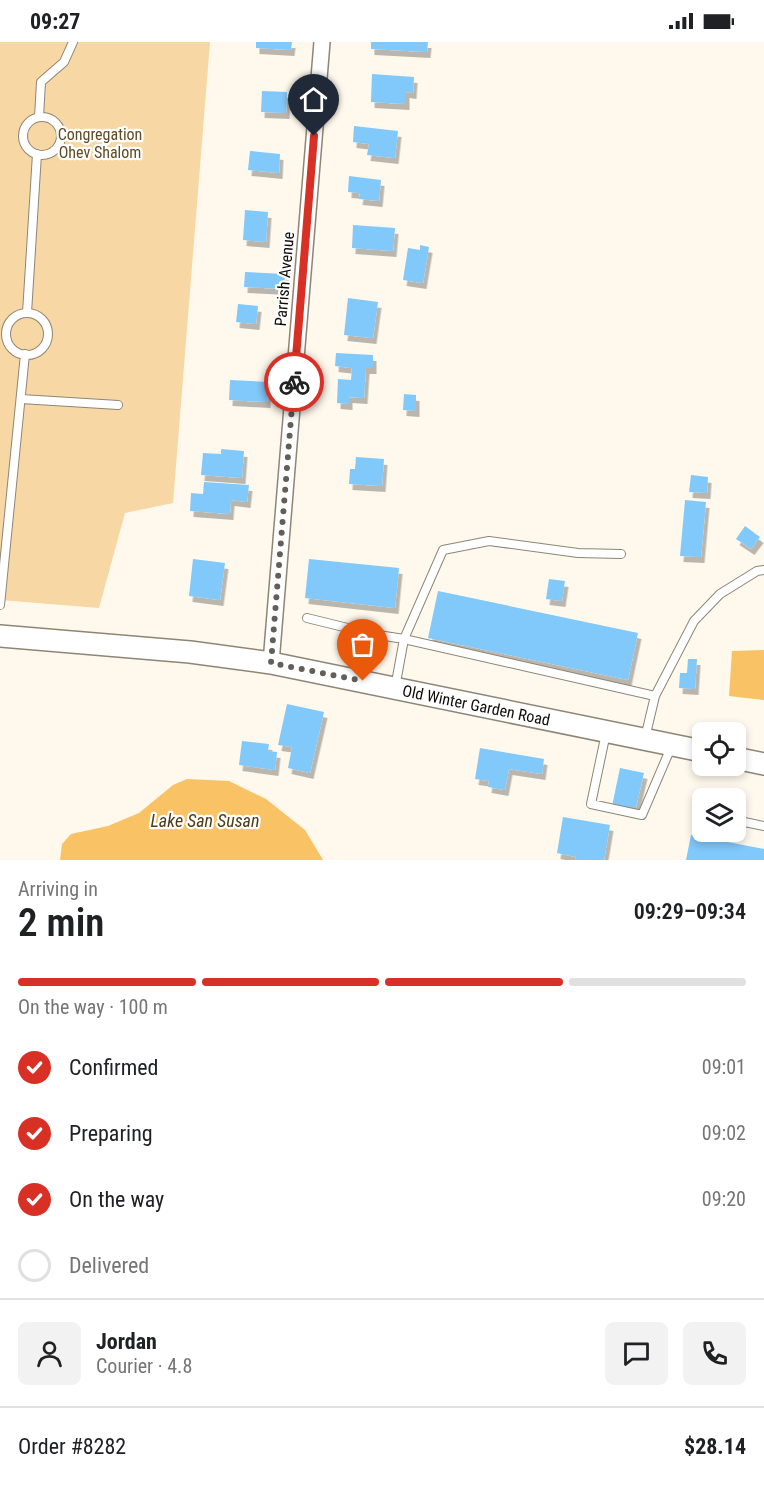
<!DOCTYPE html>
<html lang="en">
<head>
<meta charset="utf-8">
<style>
	body { margin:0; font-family:"Roboto Condensed",sans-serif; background:#f2f2f2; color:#202124; height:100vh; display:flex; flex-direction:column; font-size:22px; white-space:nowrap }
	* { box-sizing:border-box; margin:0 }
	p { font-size:20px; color:#757577 }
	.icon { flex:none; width:33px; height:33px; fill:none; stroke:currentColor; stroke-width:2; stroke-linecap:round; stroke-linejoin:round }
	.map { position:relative; height:818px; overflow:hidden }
	.side { display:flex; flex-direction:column; background:#fff; flex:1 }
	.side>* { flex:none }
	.controls { position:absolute; left:692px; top:680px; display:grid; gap:12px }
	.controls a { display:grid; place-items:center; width:54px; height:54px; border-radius:9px; background:#fff; box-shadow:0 3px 9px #0003; font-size:30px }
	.pin { position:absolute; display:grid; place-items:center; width:51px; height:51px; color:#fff; margin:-62px -26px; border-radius:50% 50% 50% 0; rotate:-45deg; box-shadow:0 0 6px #0007 }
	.pin .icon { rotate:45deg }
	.courier { position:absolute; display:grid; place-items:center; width:60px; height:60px; margin:-30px; border:4px solid #d93025; border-radius:50%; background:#fff; color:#222; box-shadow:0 2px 8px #0007 }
	.summary em { font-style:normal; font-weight:600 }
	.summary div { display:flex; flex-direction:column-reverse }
	.summary { display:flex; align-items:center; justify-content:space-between; height:102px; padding:0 18px }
	h1 { font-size:39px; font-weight:600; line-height:45px }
	.bar { display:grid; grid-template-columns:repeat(4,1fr); gap:9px 6px; align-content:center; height:72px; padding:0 18px }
	.bar i { height:8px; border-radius:4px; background:#e0e0e0 }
	.bar .active { background:#d93025 }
	.bar p { grid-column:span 4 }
	.line { display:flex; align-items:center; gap:15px; padding:0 18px; border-top:2px solid #e0e0e0 }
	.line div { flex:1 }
	.round { display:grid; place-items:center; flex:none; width:63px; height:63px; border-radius:9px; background:#f2f2f2 }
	ol { padding:0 18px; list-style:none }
	li { display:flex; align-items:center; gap:18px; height:66px }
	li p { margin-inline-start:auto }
	li .icon { padding:6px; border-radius:50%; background:#d93025; color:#fff; stroke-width:4 }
	li:last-child { color:#757577 }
	li i { width:33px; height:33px; border:3px solid #e0e0e0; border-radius:50% }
	.status { display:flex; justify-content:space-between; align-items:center; height:42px; padding:0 30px; background:#fff; direction:ltr }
	.status svg { height:16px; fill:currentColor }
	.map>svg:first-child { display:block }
	.green { fill:#f7d7a3 }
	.water { fill:#f9c264 }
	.building { fill:#81c8fb; filter:url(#shadow) }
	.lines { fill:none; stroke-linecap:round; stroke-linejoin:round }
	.lane-casing { stroke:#8f8575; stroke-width:10 }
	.street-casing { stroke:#8f8575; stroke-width:18 }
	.secondary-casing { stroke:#8f8575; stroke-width:24 }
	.lane { stroke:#fff; stroke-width:8 }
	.street { stroke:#fff; stroke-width:15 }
	.secondary { stroke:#fff; stroke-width:21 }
	.done { stroke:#635e57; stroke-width:6; stroke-dasharray:0 10.8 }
	.route { stroke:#d93025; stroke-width:8 }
	.labels { text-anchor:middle; stroke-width:4.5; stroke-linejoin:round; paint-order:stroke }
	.park-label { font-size:16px; fill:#604a23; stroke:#fff }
	.street-label { font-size:16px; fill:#0f0b06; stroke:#fff }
	.water-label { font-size:18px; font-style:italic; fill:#513b14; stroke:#fff }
</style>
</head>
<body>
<div class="status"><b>09:27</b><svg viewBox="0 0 49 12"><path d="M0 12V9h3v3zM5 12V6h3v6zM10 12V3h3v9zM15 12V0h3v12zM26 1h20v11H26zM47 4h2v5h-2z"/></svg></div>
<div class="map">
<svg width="764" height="818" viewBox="0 0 764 818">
	<defs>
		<filter id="shadow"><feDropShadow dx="3.5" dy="6" stdDeviation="0" flood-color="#0004"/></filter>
	</defs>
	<rect width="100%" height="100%" fill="#fef8ed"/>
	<path class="green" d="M 0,0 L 210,0 L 173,461 L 125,471 L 99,566 L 0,558 Z"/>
	<path class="water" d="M 764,608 L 764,658 L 729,654 L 732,609 Z
		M 187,737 L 229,739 L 266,757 L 305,788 L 323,818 L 60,818 L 62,802 L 71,792 L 108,784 L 139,771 L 173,743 Z"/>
	<path class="building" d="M 256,0 L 292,0 L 291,8 L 256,6 Z
		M 371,0 L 428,0 L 427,10 L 371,7 Z
		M 372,32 L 414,35 L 413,51 L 406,50 L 406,62 L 371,60 Z
		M 262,49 L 287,50 L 286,71 L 261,70 Z
		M 354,84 L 398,89 L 395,116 L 367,113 L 369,102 L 353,100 Z
		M 250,109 L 280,112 L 279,131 L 248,128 Z
		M 349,134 L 381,138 L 379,159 L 359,157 L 360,151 L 348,150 Z
		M 245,168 L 268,170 L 266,200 L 243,198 Z
		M 353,183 L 395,186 L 393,209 L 352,206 Z
		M 420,203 L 429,205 L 423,241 L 403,238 L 408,206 L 420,208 Z
		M 245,230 L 285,232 L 284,247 L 244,245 Z
		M 348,256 L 378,260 L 373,296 L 344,293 Z
		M 238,262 L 258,264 L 256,282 L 236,280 Z
		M 336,311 L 373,313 L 373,326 L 366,326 L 364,356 L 349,355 L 349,362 L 337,361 L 338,337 L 351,338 L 352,326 L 335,324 Z
		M 230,338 L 268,340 L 267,360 L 229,358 Z
		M 404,352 L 416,353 L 416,369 L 403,368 Z
		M 221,407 L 244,409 L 242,436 L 201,433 L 203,411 L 221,412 Z
		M 356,415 L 384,417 L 382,444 L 349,442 L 350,427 L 355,427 Z
		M 691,433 L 708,435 L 707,451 L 689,450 Z
		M 204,440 L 249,443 L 247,460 L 231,458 L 230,472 L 190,469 L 191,451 L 203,452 Z
		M 685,458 L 706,460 L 701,515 L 680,514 Z
		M 745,484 L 760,495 L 751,507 L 736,497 Z
		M 193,517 L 225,521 L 220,558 L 189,554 Z
		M 309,517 L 399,526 L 395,566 L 305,556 Z
		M 549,537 L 565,539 L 562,559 L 546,557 Z
		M 438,549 L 638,591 L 628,638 L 428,596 Z
		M 688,617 L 697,617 L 695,647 L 679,646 L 680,631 L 687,631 Z
		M 287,662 L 324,670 L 310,731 L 288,726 L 292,705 L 278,703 Z
		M 242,699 L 269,702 L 268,709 L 277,710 L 275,728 L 239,723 Z
		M 480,706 L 544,717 L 542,732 L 509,727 L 505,748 L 488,745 L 489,739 L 475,737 Z
		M 620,726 L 644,731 L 635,769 L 612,764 Z
		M 563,775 L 610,783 L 604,818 L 575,818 L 576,815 L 557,811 Z
		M 691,793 L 764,807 L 764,818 L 686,818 Z"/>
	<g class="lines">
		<defs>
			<path id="lane" d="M23 94a19 19 0 1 1 38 0a19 19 0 1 1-38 0Z
				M 39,75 L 41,40 L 64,20 L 73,0
				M 27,271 L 37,112
				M6 292a21 21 0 1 1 42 0a21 21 0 1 1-42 0Z
				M 21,357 L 118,363
				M 0,563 L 25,312
				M 307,576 L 372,592
				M 363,638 L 372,592 L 404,597 L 443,508 L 489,499 L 578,511 L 621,512
				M 395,646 L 404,597 L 655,654 L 645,696
				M 655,654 L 694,579 L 720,552 L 757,529 L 764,528
				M 606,691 L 591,762 L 642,773 L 672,703
				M 735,778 L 764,784"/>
			<path id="street" d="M 271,621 L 322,0"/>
			<g id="secondary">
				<path id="s1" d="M 0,594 L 190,610 L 271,621 L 702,709"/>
				<path d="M 735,716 L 764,722"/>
			</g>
		</defs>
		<use href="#lane" class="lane-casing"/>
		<use href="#street" class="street-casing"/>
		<use href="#secondary" class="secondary-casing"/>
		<use href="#lane" class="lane"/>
		<use href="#street" class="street"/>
		<use href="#secondary" class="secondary"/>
	</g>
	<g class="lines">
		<path class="done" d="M 294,340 L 271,621 L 363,639"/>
		<path class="route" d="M 294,340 L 314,94"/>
	</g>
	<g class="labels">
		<g class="park-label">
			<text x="100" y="98">Congregation<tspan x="100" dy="18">Ohev Shalom</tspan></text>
		</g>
		<g class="street-label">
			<text transform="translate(284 237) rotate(-85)" y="6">Parrish Avenue</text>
			<text dy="6" stroke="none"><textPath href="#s1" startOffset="482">Old Winter Garden Road</textPath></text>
		</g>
		<g class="water-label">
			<text x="205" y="785">Lake San Susan</text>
		</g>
	</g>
</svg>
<div class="controls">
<a><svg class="icon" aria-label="locate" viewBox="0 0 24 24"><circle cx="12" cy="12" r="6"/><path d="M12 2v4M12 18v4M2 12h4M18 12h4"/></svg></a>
<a><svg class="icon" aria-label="layers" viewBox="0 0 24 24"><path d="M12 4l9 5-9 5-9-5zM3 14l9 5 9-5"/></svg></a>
</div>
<div class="pin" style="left:363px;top:639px;background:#ea580c"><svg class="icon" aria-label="bag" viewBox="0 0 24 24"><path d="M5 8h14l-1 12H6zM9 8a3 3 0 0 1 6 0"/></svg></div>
<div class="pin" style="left:314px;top:94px;background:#1f2937"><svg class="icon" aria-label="home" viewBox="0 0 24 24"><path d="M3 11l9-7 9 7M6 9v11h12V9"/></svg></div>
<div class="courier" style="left:294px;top:340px"><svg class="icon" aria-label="bike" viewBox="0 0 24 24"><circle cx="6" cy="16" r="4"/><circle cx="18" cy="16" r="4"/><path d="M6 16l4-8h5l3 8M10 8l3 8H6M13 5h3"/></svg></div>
</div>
<section class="side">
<div class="summary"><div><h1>2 min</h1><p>Arriving in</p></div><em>09:29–09:34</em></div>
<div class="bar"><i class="active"></i><i class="active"></i><i class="active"></i><i></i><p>On the way · 100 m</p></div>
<ol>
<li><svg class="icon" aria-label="check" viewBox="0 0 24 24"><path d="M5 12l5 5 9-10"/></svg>Confirmed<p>09:01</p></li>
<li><svg class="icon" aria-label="check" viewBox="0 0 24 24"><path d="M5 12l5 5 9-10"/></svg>Preparing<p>09:02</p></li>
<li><svg class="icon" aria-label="check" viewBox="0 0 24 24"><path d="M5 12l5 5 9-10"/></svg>On the way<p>09:20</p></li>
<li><i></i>Delivered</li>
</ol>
<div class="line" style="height:108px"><a class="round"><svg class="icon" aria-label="person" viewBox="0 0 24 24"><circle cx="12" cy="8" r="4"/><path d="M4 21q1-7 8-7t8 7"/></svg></a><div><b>Jordan</b><p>Courier · 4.8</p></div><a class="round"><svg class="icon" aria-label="chat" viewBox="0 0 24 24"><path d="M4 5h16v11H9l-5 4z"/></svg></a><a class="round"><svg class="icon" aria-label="phone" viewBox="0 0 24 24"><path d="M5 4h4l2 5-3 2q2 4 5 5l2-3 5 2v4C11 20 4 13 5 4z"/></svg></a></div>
<div class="line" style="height:78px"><div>Order #8282</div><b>$28.14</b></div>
</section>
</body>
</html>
